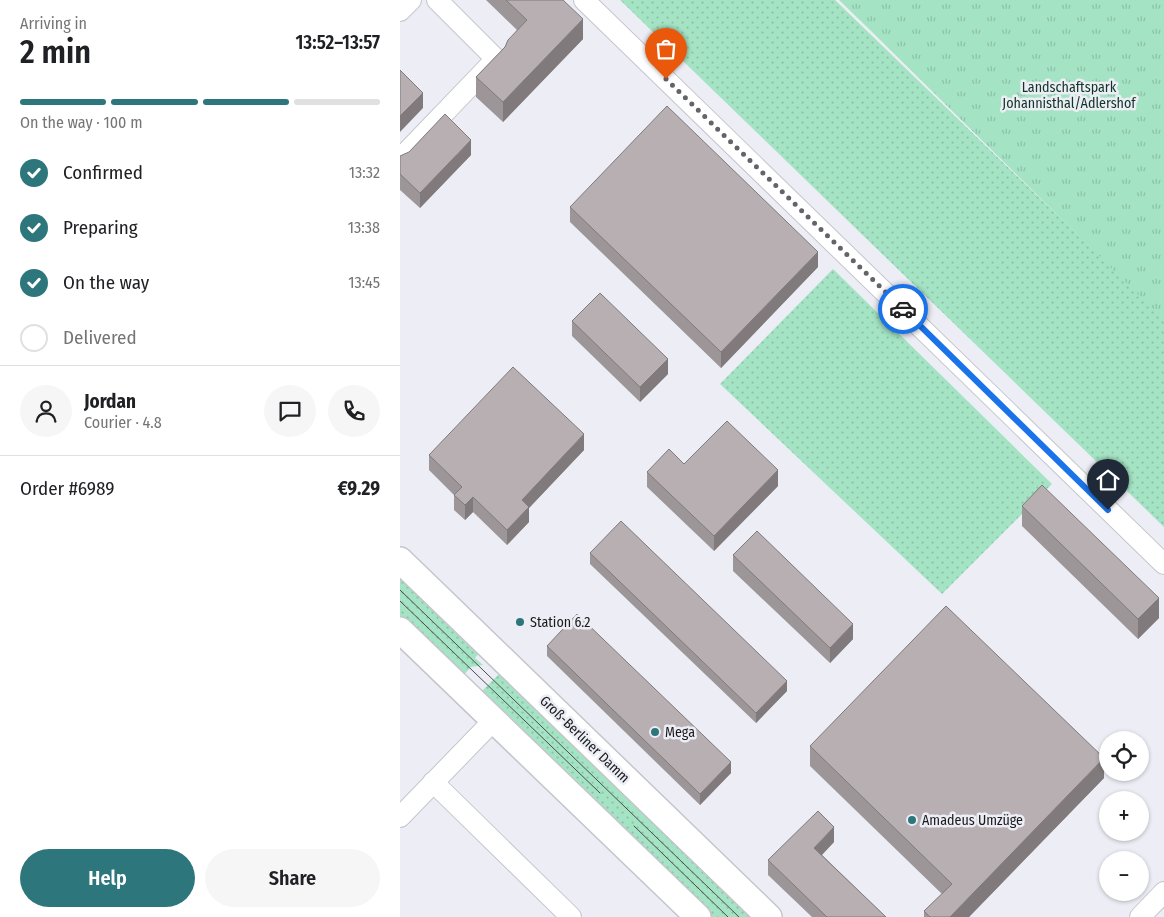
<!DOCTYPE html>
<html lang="en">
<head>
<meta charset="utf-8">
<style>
	body { margin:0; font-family:"Fira Sans Condensed",sans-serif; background:#f6f6f6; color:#202124; height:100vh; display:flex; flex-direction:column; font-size:19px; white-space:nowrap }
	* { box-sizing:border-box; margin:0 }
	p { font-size:16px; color:#757577 }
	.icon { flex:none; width:28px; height:28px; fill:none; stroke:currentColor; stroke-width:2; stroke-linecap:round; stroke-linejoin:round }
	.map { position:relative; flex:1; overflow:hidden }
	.panel { display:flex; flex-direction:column; background:#fff; width:400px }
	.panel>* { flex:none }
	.controls { position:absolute; left:699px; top:731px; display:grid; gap:10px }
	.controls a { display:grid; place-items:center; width:50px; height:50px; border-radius:50%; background:#fff; box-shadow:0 1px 4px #0004; font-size:25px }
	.pin { position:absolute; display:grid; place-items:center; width:42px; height:42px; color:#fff; margin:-51px -21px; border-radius:50% 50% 50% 0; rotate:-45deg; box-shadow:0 0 5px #0007 }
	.pin .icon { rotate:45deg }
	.courier { position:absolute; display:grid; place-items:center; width:50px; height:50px; margin:-25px; border:4px solid #1a73e8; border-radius:50%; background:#fff; color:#222; box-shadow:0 1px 6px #0007 }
	.head em { font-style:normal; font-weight:600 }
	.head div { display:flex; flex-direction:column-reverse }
	.head { display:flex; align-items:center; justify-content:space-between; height:85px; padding:0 20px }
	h1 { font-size:32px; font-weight:600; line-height:38px }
	.bar { display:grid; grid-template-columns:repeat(4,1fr); gap:8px 5px; align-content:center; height:60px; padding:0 20px }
	.bar i { height:6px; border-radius:4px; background:#e0e0e0 }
	.bar .active { background:#2c767c }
	.bar p { grid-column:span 4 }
	.line { display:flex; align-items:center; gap:12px; padding:0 20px; border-top:1px solid #e0e0e0 }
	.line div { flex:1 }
	.round { display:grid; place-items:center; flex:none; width:52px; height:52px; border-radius:26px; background:#f6f6f6 }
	ol { padding:0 20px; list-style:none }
	li { display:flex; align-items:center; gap:15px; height:55px }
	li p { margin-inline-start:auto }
	li .icon { padding:5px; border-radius:50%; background:#2c767c; color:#fff; stroke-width:4 }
	li:last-child { color:#757577 }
	li i { width:28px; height:28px; border:2px solid #e0e0e0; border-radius:50% }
	.button { display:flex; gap:10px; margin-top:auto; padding:10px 20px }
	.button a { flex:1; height:58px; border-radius:30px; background:#2c767c; color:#fff; font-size:20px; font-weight:600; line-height:58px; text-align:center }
	.button a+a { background:#f6f6f6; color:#202124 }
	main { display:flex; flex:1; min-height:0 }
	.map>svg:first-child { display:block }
	.grass { fill:url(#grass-dots) }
	.park { fill:url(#park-tufts) }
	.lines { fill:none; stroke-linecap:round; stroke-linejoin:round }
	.minor-casing { stroke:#c5c6cd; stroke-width:22 }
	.major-casing { stroke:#c5c6cd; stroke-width:28 }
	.minor { stroke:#fff; stroke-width:20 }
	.major { stroke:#fff; stroke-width:25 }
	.tram { stroke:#4d4d50; stroke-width:1 }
	.wall { fill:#9d9698 }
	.shaded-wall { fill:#807a7c }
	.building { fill:#b7afb1; stroke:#807a7c }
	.done { stroke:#646468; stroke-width:5; stroke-dasharray:0 9 }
	.route { stroke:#1a73e8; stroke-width:6 }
	.poi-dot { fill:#2c767c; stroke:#edeef5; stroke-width:2 }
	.labels { text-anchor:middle; stroke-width:5; stroke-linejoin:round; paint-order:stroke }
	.park-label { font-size:14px; fill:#0e3525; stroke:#edeef5 }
	.poi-label { font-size:14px; fill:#1a1a1c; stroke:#edeef5; text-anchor:start }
	.street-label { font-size:14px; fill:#1a1a1c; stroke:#edeef5 }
</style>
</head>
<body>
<main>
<section class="panel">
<div class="head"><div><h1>2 min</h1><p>Arriving in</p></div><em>13:52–13:57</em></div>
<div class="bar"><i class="active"></i><i class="active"></i><i class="active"></i><i></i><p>On the way · 100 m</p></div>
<ol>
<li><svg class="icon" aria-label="check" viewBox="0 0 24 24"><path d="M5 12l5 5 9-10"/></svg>Confirmed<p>13:32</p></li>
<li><svg class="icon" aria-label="check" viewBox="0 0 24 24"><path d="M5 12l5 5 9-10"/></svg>Preparing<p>13:38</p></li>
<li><svg class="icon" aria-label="check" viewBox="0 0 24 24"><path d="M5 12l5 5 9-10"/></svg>On the way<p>13:45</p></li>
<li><i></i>Delivered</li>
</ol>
<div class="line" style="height:90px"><a class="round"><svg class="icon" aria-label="person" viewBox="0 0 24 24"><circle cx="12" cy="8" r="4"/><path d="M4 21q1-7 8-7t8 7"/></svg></a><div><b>Jordan</b><p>Courier · 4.8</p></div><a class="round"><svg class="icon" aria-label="chat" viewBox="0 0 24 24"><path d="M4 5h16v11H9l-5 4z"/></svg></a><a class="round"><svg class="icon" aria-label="phone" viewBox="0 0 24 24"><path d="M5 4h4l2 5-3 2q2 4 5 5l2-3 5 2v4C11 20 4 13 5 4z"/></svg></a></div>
<div class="line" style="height:65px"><div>Order #6989</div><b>€9.29</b></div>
<div class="button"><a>Help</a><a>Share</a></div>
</section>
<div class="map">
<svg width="764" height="917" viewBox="0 0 764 917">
	<defs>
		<pattern id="grass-dots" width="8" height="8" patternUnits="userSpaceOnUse" patternTransform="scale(1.25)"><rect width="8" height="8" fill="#a4e3c4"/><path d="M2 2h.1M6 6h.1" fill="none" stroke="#8dc2a8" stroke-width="1.8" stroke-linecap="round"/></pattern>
		<pattern id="park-tufts" width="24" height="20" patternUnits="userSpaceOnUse" patternTransform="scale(1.25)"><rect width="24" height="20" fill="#a4e3c4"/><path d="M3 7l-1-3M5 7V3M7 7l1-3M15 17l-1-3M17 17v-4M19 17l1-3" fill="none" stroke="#8dc2a8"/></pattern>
	</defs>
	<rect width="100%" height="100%" fill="#edeef5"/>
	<path class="grass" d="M 220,0 L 435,0 L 764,318 L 764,527 Z
		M 433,269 L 652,484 L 542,594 L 320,384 Z
		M 0,573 L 81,651 L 75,658 L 83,665 L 71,667 L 61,678 L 0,617 Z
		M 102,671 L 357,917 L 310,917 L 79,694 Z"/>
	<path class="park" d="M 439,0 L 764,0 L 764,320 L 469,29 Z"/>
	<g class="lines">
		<defs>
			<path id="minor" d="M 184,0 L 764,564
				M 0,11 L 11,0
				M 0,159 L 96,59 L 37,0
				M 33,782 L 171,917
				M 0,817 L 94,720
				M 740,917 L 764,892"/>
			<path id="major" d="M 0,560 L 369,917
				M 0,630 L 298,917"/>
		</defs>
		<use href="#minor" class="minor-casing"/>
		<use href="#major" class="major-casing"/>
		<use href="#minor" class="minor"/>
		<use href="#major" class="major"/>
		<path class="tram" d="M 0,590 L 339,917
			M 0,601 L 200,793
			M 234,826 L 328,917"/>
	</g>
	<path class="wall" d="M 86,0 L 163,0 L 183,39 L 103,122 L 76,97 L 76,77 L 105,47 L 117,30 Z
		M 71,155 L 20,208 L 0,190 L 0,156 Z
		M 170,207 L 418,267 L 321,368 L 170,222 Z
		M 172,321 L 268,374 L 240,402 L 172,336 Z
		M 184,450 L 129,508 L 129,522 L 107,545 L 73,512 L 65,520 L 54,510 L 54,495 L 29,470 L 29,455 Z
		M 284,464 L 378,486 L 314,551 L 247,487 L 247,472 Z
		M 622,506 L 759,618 L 738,639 L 622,526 Z
		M 190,553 L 387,691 L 356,723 L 190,564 Z
		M 333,555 L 453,639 L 430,663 L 333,571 Z
		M 147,646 L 331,773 L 300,805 L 147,656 Z
		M 410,746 L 704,778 L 569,917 L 524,917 L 524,911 L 542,894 L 410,766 Z
		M 434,842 L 422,855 L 486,917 L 412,917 L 368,875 L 368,860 Z"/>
	<path class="shaded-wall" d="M 183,19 L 183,39 L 103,122 L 103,102 Z
		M 23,93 L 23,108 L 0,132 L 0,116 Z
		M 71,140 L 71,155 L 20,208 L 20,193 Z
		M 418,252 L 418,267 L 321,368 L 321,352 Z
		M 268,359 L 268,374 L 240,402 L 240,387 Z
		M 184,434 L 184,450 L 129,508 L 129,522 L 107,545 L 107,530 L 122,500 Z
		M 378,470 L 378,486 L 314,551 L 314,536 Z
		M 73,497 L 73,512 L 65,520 L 65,505 Z
		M 759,598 L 759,618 L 738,639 L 738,619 Z
		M 453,624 L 453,639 L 430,663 L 430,648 Z
		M 387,681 L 387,691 L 356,723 L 356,713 Z
		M 704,758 L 704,778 L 569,917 L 550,917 Z
		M 331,762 L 331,773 L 300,805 L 300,794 Z
		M 434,827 L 434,842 L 414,863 L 414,848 Z"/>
	<path class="building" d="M 106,0 L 163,0 L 183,19 L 103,102 L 76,77 L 105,47 L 108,40 L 127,20 Z
		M 0,70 L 23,93 L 0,116 Z
		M 267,106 L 418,252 L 321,352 L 170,207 Z
		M 45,114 L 71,140 L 20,193 L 0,174 L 0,156 L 9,152 Z
		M 200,293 L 268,359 L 240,387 L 172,321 Z
		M 113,367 L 184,434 L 122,500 L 129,507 L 107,530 L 73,497 L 65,505 L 54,495 L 62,487 L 29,455 Z
		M 327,421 L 378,470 L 314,536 L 247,472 L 269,449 L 284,464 Z
		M 642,485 L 759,598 L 738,619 L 622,506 Z
		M 221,521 L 387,681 L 356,713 L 190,553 Z
		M 357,531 L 453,624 L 430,648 L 333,555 Z
		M 546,606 L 704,758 L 550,917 L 530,917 L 524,911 L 552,884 L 410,746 Z
		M 177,614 L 331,762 L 300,794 L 147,646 Z
		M 418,811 L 434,827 L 414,848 L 486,917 L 427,917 L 368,860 Z"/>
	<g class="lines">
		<path class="done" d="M 266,79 L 503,309"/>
		<path class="route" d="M 503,309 L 708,510"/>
	</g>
	<g class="poi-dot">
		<circle cx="120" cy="622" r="5"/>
		<circle cx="255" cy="732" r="5"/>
		<circle cx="512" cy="820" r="5"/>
	</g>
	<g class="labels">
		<g class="park-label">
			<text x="669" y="92">Landschaftspark<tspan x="669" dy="16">Johannisthal/Adlershof</tspan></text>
		</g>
		<g class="poi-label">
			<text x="130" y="627">Station 6.2</text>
			<text x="265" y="737">Mega</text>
			<text x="522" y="825">Amadeus Umzüge</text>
		</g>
		<g class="street-label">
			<text transform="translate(185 739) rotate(44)" y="5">Groß-Berliner Damm</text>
		</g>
	</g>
</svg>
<div class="controls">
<a><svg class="icon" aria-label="locate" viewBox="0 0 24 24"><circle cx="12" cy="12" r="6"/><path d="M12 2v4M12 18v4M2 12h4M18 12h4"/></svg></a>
<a>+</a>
<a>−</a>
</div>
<div class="pin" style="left:266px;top:79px;background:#ea580c"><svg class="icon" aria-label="bag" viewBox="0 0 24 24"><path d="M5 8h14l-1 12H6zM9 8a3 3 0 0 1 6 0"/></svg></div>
<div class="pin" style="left:708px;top:510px;background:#1f2937"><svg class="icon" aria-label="home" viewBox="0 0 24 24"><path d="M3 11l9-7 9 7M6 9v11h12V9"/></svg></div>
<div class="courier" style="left:503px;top:309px"><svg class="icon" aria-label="car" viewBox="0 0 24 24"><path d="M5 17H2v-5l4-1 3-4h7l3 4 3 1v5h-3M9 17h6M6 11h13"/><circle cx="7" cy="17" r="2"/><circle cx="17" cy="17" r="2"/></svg></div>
</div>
</main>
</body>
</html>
